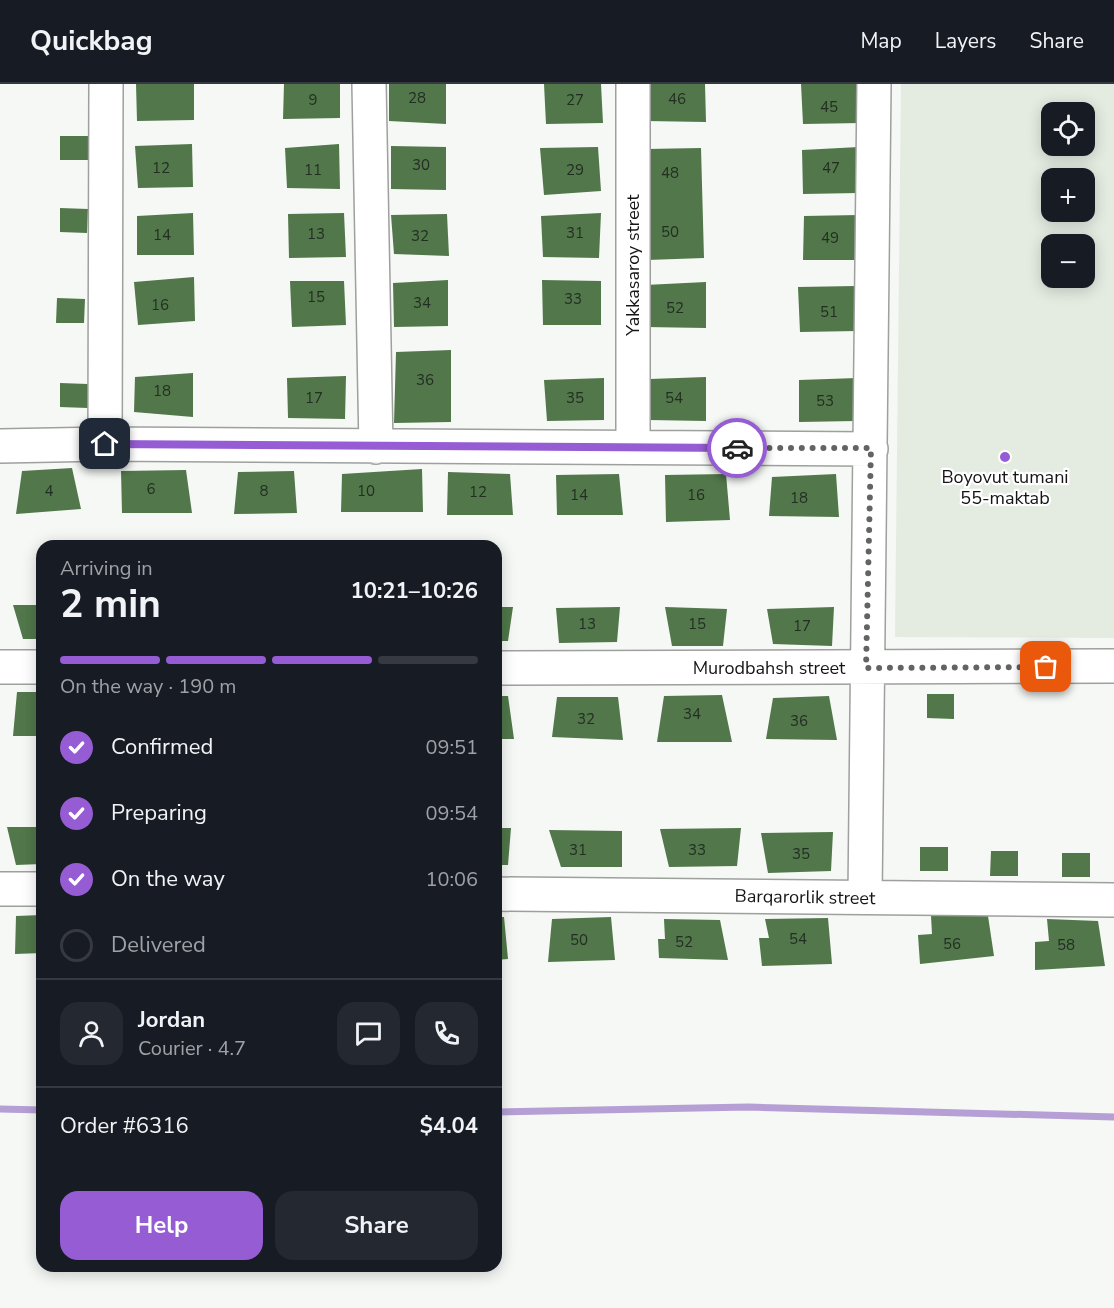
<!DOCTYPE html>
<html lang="en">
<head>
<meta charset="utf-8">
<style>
	body { margin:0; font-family:"Nunito Sans",sans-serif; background:#242831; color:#f1f3f6; height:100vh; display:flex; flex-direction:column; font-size:22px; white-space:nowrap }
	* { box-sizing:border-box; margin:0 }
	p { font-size:20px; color:#9ea1a6 }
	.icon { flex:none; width:33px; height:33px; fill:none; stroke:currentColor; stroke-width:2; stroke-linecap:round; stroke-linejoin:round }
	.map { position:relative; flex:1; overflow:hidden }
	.sheet { position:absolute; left:36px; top:456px; width:466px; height:732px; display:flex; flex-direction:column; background:#171b24; border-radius:18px; box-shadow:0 3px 15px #0003 }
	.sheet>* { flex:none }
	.fabs { position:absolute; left:1041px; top:18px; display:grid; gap:12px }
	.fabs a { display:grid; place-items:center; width:54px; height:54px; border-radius:12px; background:#171b24; box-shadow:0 3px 15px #0003; font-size:30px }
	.pin { position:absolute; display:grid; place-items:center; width:51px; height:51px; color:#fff; margin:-26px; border-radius:12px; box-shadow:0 3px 9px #0006 }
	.courier { position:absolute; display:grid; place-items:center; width:60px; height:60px; margin:-30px; border:4px solid #965cd4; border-radius:50%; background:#fff; color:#222; box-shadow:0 2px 8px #0007 }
	.head em { font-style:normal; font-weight:700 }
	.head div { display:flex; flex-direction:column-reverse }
	.head { display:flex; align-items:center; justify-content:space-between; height:102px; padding:0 24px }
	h1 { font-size:39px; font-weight:700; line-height:45px }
	.bar { display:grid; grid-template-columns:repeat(4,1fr); gap:9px 6px; align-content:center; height:72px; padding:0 24px }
	.bar i { height:8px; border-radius:4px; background:#363941 }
	.bar .current { background:#965cd4 }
	.bar p { grid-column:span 4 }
	.line { display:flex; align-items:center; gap:15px; padding:0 24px; border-top:2px solid #363941 }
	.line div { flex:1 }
	.round { display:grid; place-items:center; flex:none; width:63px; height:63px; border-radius:18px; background:#242831 }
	ol { padding:0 24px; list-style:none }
	li { display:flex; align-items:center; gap:18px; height:66px }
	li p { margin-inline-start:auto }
	li .icon { padding:6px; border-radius:50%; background:#965cd4; color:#fff; stroke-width:4 }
	li:last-child { color:#9ea1a6 }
	li i { width:33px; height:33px; border:3px solid #363941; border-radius:50% }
	.action { display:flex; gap:12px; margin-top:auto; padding:12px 24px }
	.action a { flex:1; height:69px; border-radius:18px; background:#965cd4; color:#fff; font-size:24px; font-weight:700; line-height:69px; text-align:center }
	.action a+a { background:#242831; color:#f1f3f6 }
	header { display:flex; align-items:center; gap:36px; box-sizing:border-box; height:84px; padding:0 30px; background:#171b24; border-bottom:2px solid #363941 }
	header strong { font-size:28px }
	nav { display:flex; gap:33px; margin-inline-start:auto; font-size:21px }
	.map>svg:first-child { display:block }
	.built { fill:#e4ece2; fill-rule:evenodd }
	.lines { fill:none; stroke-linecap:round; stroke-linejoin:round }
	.stream { stroke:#b59fd5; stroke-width:7 }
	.building { fill:#51774a }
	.minor-casing { stroke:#9ea09d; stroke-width:36 }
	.minor { stroke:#fff; stroke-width:33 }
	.done { stroke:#636462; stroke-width:6; stroke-dasharray:0 10.8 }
	.route { stroke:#965cd4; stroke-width:8 }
	.poi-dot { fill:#965cd4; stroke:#fff; stroke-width:2 }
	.labels { text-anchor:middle; stroke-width:4.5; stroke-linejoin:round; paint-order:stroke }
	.number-label { font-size:15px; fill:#232e22 }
	.street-label { font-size:18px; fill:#141514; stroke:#fff }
	.poi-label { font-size:18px; fill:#141514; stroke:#fff }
</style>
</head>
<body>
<header>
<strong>Quickbag</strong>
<nav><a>Map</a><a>Layers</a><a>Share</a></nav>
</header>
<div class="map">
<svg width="1114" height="1224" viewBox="0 0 1114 1224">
	<rect width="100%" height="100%" fill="#f5f8f4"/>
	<path class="built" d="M 901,0 L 1114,0 L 1114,554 L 895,553 ZM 1052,28 L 1084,28 L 1084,62 L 1052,62 ZM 1052,94 L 1084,94 L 1084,128 L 1052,128 ZM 1052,160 L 1084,160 L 1084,194 L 1052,194 Z"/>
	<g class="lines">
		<path class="stream" d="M 0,1025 L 42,1026
			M 496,1028 L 748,1023 L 1114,1033"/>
	</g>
	<path class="building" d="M 136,0 L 194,0 L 194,36 L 137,37 Z
		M 284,0 L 340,0 L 340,34 L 283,35 Z
		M 389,0 L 446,0 L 446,40 L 389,37 Z
		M 544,0 L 601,0 L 603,39 L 546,40 Z
		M 643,0 L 705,0 L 706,38 L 646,37 Z
		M 801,0 L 859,0 L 861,39 L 803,40 Z
		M 60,52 L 88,52 L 88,76 L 60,76 Z
		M 192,60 L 193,103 L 138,104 L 135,62 Z
		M 339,60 L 340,105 L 287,104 L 285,64 Z
		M 391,62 L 446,63 L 446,106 L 391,105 Z
		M 598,63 L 601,107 L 544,111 L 540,64 Z
		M 859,63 L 858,109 L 803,110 L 802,66 Z
		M 701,64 L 704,174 L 647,176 L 647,65 Z
		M 60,124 L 88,125 L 87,149 L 60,148 Z
		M 193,129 L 194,171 L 137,171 L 137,132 Z
		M 344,129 L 346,173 L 289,174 L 288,130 Z
		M 601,129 L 599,174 L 543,173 L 541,132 Z
		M 447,130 L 449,172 L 394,170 L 391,131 Z
		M 859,131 L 859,176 L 803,176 L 804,132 Z
		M 194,193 L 195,237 L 138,241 L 134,198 Z
		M 448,196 L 448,242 L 394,243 L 393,199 Z
		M 542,196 L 601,197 L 601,241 L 543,241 Z
		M 290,197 L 344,197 L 346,241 L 292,243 Z
		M 706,198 L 706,244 L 646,243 L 645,201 Z
		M 856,202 L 857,247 L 800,248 L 798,203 Z
		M 57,214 L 85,215 L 84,239 L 56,239 Z
		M 451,266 L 451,338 L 394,339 L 396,268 Z
		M 193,289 L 193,333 L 134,328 L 135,293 Z
		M 346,292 L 345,335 L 288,334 L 287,294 Z
		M 706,293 L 706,337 L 649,336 L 650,295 Z
		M 604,294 L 604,336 L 547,337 L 544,296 Z
		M 857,294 L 856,337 L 799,338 L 799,296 Z
		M 60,299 L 88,300 L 88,324 L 60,323 Z
		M 72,384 L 81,425 L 16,430 L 22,387 Z
		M 422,385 L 423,428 L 341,428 L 342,390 Z
		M 186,386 L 192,429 L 122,429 L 121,387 Z
		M 294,387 L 297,429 L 234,430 L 238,388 Z
		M 448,388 L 510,390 L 513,431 L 447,431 Z
		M 619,390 L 623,431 L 557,431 L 556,391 Z
		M 726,390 L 730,436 L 666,438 L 665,391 Z
		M 836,390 L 839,433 L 769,432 L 772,393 Z
		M 13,521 L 42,521 L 42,555 L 23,555 Z
		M 496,523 L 513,523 L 508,557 L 496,557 Z
		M 620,523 L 617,558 L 559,559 L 556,524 Z
		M 665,523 L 727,525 L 723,562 L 672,562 Z
		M 834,523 L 832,562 L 773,560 L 767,525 Z
		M 17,608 L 42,608 L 42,652 L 13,652 Z
		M 927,610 L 954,610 L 954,635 L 927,634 Z
		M 722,611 L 732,658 L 657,658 L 664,612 Z
		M 496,612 L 508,612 L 514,655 L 496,655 Z
		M 829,612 L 837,656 L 766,655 L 773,614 Z
		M 557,613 L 618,613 L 623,656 L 552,653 Z
		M 7,743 L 42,743 L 42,780 L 16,781 Z
		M 496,744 L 511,744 L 508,781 L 496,781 Z
		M 741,744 L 737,782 L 669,783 L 660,745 Z
		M 549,746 L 622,747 L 622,783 L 561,783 Z
		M 833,748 L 831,787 L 768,789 L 761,749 Z
		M 920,763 L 948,763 L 948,787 L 920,787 Z
		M 991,767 L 1018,767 L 1018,792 L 990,792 Z
		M 1062,769 L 1090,769 L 1090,793 L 1062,793 Z
		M 42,831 L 42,869 L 15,870 L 16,832 Z
		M 931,832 L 988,832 L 994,872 L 920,880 L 918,851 L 932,850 Z
		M 496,833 L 504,833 L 508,875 L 496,876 Z
		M 611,833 L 615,876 L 548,878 L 552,835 Z
		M 828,834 L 832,880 L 762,882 L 759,854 L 769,854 L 765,835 Z
		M 664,835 L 720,836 L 728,876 L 659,874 L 658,855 L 665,855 Z
		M 1047,835 L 1098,837 L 1105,882 L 1035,886 L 1035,858 L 1049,857 Z"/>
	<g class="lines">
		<defs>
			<path id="minor" d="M 369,0 L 376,363
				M 105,360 L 106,0
				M 0,362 L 105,360 L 871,365
				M 633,363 L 633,0
				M 0,583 L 42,583
				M 496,584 L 1114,582
				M 0,805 L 42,805
				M 496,810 L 1114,816
				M 865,813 L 874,0"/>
		</defs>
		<use href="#minor" class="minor-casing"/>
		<use href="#minor" class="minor"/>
	</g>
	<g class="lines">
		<path class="done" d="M 737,364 L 871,364 L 866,584 L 1046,583"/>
		<path class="route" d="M 105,360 L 737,364"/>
	</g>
	<circle class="poi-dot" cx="1005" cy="373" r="6"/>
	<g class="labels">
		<g class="number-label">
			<text x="417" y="19">28</text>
			<text x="677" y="20">46</text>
			<text x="313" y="21">9</text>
			<text x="575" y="21">27</text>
			<text x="829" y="28">45</text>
			<text x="421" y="86">30</text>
			<text x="161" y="89">12</text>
			<text x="831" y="89">47</text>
			<text x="313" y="91">11</text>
			<text x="575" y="91">29</text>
			<text x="670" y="94">48</text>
			<text x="670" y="153">50</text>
			<text x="575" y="154">31</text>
			<text x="316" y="155">13</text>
			<text x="162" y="156">14</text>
			<text x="420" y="157">32</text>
			<text x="830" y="159">49</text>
			<text x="316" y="218">15</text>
			<text x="573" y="220">33</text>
			<text x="422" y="224">34</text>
			<text x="160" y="226">16</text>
			<text x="675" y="229">52</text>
			<text x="829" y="233">51</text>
			<text x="425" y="301">36</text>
			<text x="162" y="312">18</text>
			<text x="314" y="319">17</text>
			<text x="575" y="319">35</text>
			<text x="674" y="319">54</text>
			<text x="825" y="322">53</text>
			<text x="151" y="410">6</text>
			<text x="49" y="412">4</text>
			<text x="264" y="412">8</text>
			<text x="366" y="412">10</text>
			<text x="478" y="413">12</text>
			<text x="579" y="416">14</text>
			<text x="696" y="416">16</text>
			<text x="799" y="419">18</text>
			<text x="587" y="545">13</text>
			<text x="697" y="545">15</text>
			<text x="802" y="547">17</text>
			<text x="692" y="635">34</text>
			<text x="586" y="640">32</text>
			<text x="799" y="642">36</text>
			<text x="578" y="771">31</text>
			<text x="697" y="771">33</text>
			<text x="801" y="775">35</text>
			<text x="798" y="860">54</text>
			<text x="579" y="861">50</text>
			<text x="684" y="863">52</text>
			<text x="952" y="865">56</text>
			<text x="1066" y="866">58</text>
		</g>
		<g class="street-label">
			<text transform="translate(633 181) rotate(-90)" y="6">Yakkasaroy street</text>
			<text x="769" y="590">Murodbahsh street</text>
			<text transform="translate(805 813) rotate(1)" y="6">Barqarorlik street</text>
		</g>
		<g class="poi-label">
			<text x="1005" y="399">Boyovut tumani<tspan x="1005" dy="21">55-maktab</tspan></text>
		</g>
	</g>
</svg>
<div class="fabs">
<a><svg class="icon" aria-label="locate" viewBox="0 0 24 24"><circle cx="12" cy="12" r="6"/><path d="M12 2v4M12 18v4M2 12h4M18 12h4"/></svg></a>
<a>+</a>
<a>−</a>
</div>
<div class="pin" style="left:1046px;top:583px;background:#ea580c"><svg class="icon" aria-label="bag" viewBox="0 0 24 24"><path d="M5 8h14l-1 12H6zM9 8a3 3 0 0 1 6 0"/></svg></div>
<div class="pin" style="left:105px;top:360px;background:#1f2937"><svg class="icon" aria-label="home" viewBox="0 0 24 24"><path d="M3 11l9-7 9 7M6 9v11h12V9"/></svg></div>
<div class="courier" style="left:737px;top:364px"><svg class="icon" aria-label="car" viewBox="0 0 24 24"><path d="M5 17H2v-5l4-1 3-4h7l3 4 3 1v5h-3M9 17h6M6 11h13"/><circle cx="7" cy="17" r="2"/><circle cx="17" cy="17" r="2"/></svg></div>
<section class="sheet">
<div class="head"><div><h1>2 min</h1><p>Arriving in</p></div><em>10:21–10:26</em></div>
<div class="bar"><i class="current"></i><i class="current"></i><i class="current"></i><i></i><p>On the way · 190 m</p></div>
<ol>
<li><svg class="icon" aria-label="check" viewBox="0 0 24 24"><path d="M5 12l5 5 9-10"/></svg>Confirmed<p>09:51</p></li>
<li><svg class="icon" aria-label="check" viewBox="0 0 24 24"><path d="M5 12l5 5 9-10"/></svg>Preparing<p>09:54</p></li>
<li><svg class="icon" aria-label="check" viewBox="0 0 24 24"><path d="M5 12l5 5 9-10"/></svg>On the way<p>10:06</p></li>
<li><i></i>Delivered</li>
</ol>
<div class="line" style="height:108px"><a class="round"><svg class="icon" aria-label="person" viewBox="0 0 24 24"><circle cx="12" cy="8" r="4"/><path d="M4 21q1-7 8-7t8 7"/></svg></a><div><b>Jordan</b><p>Courier · 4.7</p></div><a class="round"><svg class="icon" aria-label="chat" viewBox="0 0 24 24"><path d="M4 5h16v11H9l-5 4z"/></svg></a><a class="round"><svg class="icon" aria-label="phone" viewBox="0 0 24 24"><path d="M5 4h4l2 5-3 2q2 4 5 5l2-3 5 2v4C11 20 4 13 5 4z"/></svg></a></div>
<div class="line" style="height:78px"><div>Order #6316</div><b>$4.04</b></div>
<div class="action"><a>Help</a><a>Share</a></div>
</section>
</div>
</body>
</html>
